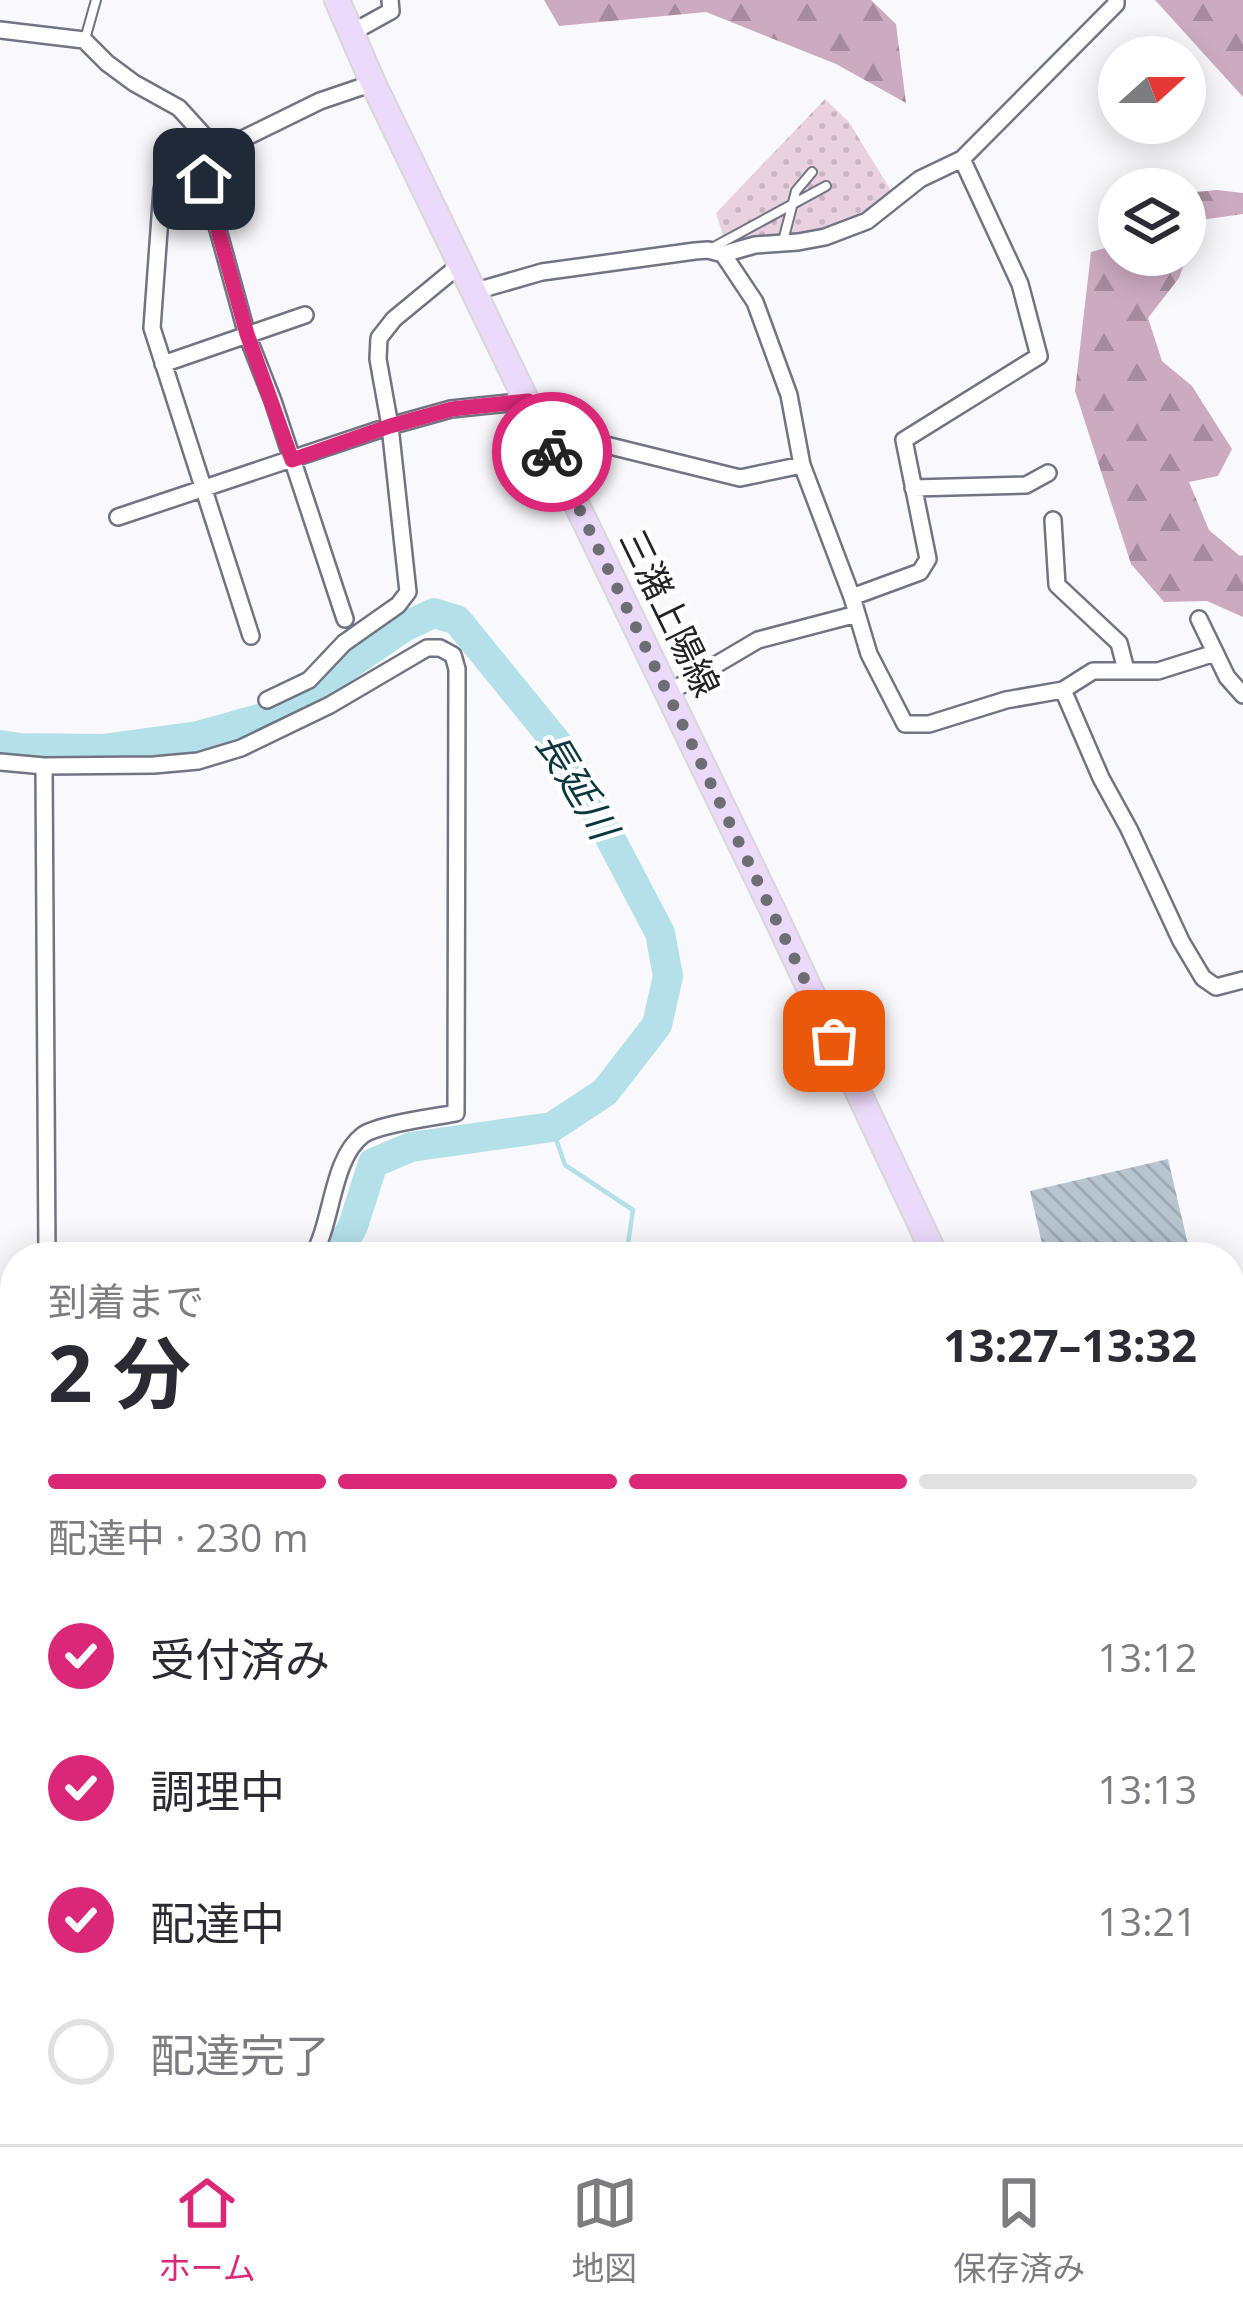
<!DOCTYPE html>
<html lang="ja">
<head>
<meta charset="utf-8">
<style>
	body { margin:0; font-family:"Open Sans","Noto Sans JP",sans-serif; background:#f7f7f7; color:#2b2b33; height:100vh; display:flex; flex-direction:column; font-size:45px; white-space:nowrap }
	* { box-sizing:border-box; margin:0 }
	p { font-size:39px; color:#7c7c81 }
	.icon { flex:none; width:66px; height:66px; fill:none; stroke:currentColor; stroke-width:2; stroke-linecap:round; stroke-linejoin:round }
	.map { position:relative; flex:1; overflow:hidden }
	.panel { position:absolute; left:0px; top:1242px; width:1245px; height:903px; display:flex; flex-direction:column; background:#fff; border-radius:48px 48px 0 0; box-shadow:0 6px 30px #0003 }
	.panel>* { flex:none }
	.needle { width:78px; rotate:69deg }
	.buttons { position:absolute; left:1098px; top:36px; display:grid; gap:24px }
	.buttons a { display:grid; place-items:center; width:108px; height:108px; border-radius:50%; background:#fff; box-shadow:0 6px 30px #0003; font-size:60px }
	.pin { position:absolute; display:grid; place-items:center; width:102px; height:102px; color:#fff; margin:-51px; border-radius:24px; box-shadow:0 6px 18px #0006 }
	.courier { position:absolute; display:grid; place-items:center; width:120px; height:120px; margin:-60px; border:9px solid #db2777; border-radius:50%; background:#fff; color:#222; box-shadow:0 3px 15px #0007 }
	.head em { font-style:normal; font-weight:700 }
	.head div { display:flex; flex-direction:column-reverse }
	.head { display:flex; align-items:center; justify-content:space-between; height:204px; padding:0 48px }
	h1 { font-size:78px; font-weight:700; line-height:90px }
	.bar { display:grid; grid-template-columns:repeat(4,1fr); gap:18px 12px; align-content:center; height:144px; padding:0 48px }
	.bar i { height:15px; border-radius:9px; background:#e1e1e2 }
	.bar .on { background:#db2777 }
	.bar p { grid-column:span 4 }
	ol { padding:0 48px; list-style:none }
	li { display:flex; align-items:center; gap:36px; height:132px }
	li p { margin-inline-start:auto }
	li .icon { padding:12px; border-radius:50%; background:#db2777; color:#fff; stroke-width:4 }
	li:last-child { color:#7c7c81 }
	li i { width:66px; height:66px; border:6px solid #e1e1e2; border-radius:50% }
	.tabs { display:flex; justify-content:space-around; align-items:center; height:168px; border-top:3px solid #e1e1e2; background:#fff; font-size:33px; color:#7c7c81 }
	.tabs a { display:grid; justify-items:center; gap:6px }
	.tabs .on { color:#db2777 }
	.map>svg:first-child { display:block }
	.forest { fill:url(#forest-firs) }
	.park { fill:url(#park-dots) }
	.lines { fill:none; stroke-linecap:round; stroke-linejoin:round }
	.stream { stroke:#b4e0e9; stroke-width:4.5 }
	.river { stroke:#b4e0e9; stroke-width:30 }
	.building { fill:url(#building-back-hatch) }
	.lane-casing { stroke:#717482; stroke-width:12 }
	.street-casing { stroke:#717482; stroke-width:20 }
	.secondary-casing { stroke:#717482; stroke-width:26 }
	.primary-casing { stroke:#d7d7d8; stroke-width:28 }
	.lane { stroke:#fff; stroke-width:8 }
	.street { stroke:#fff; stroke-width:15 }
	.secondary { stroke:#fff; stroke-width:21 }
	.primary { stroke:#ecdafb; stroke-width:24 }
	.done { stroke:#6d6e73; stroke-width:12; stroke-dasharray:0 21.6 }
	.route { stroke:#db2777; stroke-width:15 }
	.labels { text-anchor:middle; stroke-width:9; stroke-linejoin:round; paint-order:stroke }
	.street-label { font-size:36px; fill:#222329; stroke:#fff }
	.water-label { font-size:39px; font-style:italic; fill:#0d373e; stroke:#fff }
</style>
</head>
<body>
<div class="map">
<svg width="1243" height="2144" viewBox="0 0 1243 2144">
	<defs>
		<pattern id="forest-firs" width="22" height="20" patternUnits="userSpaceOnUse" patternTransform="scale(3)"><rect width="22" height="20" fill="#ccabc0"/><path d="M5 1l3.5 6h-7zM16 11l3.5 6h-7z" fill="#a58b9c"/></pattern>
		<pattern id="park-dots" width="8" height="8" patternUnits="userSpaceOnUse" patternTransform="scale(3)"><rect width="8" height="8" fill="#e9d1e0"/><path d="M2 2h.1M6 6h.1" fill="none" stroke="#c8b3c0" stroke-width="1.8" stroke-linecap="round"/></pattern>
		<pattern id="building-back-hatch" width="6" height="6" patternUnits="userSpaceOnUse" patternTransform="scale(3)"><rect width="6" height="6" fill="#b8c5d1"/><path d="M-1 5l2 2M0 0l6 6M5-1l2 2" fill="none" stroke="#9ea9b3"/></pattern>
	</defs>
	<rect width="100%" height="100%" fill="#f9f9fd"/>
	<path class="forest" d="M 544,0 L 871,0 L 896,24 L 906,103 L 836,64 L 706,12 L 559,26 Z
		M 1155,0 L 1243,0 L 1243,97 Z
		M 1217,190 L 1243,193 L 1243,214 L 1200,220 L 1179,278 L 1148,318 L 1162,361 L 1192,386 L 1232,449 L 1218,476 L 1189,482 L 1209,530 L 1240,556 L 1243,555 L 1243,617 L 1207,601 L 1164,602 L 1131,564 L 1075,391 L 1091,252 L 1116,245 L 1119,242 L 1119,255 L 1185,255 L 1185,193 Z"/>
	<path class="park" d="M 825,99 L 849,122 L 893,194 L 856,219 L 792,238 L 727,249 L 716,213 Z"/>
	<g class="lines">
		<path class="stream" d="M 552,1127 L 565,1165 L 633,1210 L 626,1257
			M 1230,1806 L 1243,1808"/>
		<path class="river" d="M 0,745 L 20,748 L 102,749 L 198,736 L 277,714 L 404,627 L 434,613 L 457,620 L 566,754 L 660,933 L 668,976 L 657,1025 L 605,1092 L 552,1127 L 411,1147 L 373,1163 L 353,1226 L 336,1257
			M 414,2144 L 425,2130"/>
	</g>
	<path class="building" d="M 1168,1159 L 1191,1257 L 1045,1257 L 1030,1191 Z"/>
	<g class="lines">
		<defs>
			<path id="lane" d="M 85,39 L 96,0
				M 783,241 L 796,191 L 812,172
				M 712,248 L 826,186"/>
			<path id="street" d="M 0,30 L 84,40 L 107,63 L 134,83 L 179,108 L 218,151 L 320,101 L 373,83
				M 353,32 L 391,11 L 390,0
				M 218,151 L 204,179 L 247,335 L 273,401 L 345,619
				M 207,171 L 162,189 L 152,328 L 251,636
				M 723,254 L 755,245 L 798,242 L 825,237 L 867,221 L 920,179 L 962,159 L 1116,4 L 1116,0
				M 476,291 L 542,272 L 695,251 L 708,250 L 723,254 L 755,302 L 789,395 L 802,465 L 852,597 L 869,654 L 905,724 L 929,724 L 1006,700 L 1063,690 L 1093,671 L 1158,671 L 1215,653
				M 163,364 L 305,315
				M 541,429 L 740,478 L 802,465
				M 913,488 L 1026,485 L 1048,473
				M 118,517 L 390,426 L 451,409 L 528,401
				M 1053,520 L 1057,585 L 1119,643 L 1126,670
				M 852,597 L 920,572 L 928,559 L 904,440 L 1039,356 L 1020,284 L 962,159
				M 1199,619 L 1227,677 L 1243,695
				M 1063,690 L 1101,778 L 1129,829 L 1181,941 L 1203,978 L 1216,987 L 1243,980
				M 668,693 L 758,640 L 857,614
				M 267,700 L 309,680 L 344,643 L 398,605 L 408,592 L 390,426 L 378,359 L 379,338 L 394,319 L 462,263
				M 0,762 L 44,766 L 154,765 L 198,761 L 241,748 L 330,705 L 427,648 L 440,648 L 453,655 L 457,669 L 456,1113 C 436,1117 378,1124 363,1135 C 331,1159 333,1223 312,1257
				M 44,766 L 47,1257
				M 1230,1687 L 1243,1680
				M 1230,2101 L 1243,2098
				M 72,2130 L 74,2144
				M 329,2130 L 330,2144
				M 604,2130 L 607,2144
				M 763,2130 L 766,2144
				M 630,2144 L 676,2130
				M 897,2144 L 896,2140 L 938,2130
				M 1060,2144 L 1116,2130"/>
			<path id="secondary" d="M 0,1574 L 15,1574"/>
			<path id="primary" d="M 337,0 L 373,83 L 773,911 L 936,1257
				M 1230,1873 L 1243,1906"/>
		</defs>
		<use href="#lane" class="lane-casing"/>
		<use href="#street" class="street-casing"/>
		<use href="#secondary" class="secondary-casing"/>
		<use href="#primary" class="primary-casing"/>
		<use href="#lane" class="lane"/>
		<use href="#street" class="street"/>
		<use href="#secondary" class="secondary"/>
		<use href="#primary" class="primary"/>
	</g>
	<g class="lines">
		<path class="done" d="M 552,452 L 834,1041"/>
		<path class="route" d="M 204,179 L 247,334 L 292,460 L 390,426 L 452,409 L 528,401 L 552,452"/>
	</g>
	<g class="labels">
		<g class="street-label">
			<text transform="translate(670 613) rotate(64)" y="13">三潴上陽線</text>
		</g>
		<g class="water-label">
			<text transform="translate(577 785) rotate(59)" y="14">長延川</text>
		</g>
	</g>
</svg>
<div class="buttons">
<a><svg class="needle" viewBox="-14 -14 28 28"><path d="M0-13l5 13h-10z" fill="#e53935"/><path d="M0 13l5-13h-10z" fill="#7c7c81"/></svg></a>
<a><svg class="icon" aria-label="layers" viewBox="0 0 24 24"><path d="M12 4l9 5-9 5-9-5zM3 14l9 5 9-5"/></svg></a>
</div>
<div class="pin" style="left:834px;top:1041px;background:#ea580c"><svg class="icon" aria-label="bag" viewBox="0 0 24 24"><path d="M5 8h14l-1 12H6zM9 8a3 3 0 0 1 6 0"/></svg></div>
<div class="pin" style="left:204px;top:179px;background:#1f2937"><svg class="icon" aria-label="home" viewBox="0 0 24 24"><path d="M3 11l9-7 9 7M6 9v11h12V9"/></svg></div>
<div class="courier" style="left:552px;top:452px"><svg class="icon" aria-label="bike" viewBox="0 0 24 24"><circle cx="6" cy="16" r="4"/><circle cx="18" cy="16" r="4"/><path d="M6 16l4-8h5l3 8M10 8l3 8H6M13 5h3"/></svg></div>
<section class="panel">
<div class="head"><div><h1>2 分</h1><p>到着まで</p></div><em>13:27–13:32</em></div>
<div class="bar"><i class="on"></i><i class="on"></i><i class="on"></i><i></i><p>配達中 · 230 m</p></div>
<ol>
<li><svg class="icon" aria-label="check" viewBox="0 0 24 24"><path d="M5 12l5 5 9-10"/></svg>受付済み<p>13:12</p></li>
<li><svg class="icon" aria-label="check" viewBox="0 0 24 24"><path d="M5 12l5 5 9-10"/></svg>調理中<p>13:13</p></li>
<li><svg class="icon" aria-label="check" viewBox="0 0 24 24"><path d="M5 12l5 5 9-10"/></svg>配達中<p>13:21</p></li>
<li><i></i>配達完了</li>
</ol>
</section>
</div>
<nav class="tabs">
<a class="on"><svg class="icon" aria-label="home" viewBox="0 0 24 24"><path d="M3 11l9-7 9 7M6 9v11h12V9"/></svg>ホーム</a>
<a><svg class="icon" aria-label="map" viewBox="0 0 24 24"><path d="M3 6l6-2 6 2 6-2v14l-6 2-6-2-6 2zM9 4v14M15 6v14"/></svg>地図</a>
<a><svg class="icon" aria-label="saved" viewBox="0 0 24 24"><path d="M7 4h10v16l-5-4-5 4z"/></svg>保存済み</a>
</nav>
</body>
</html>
